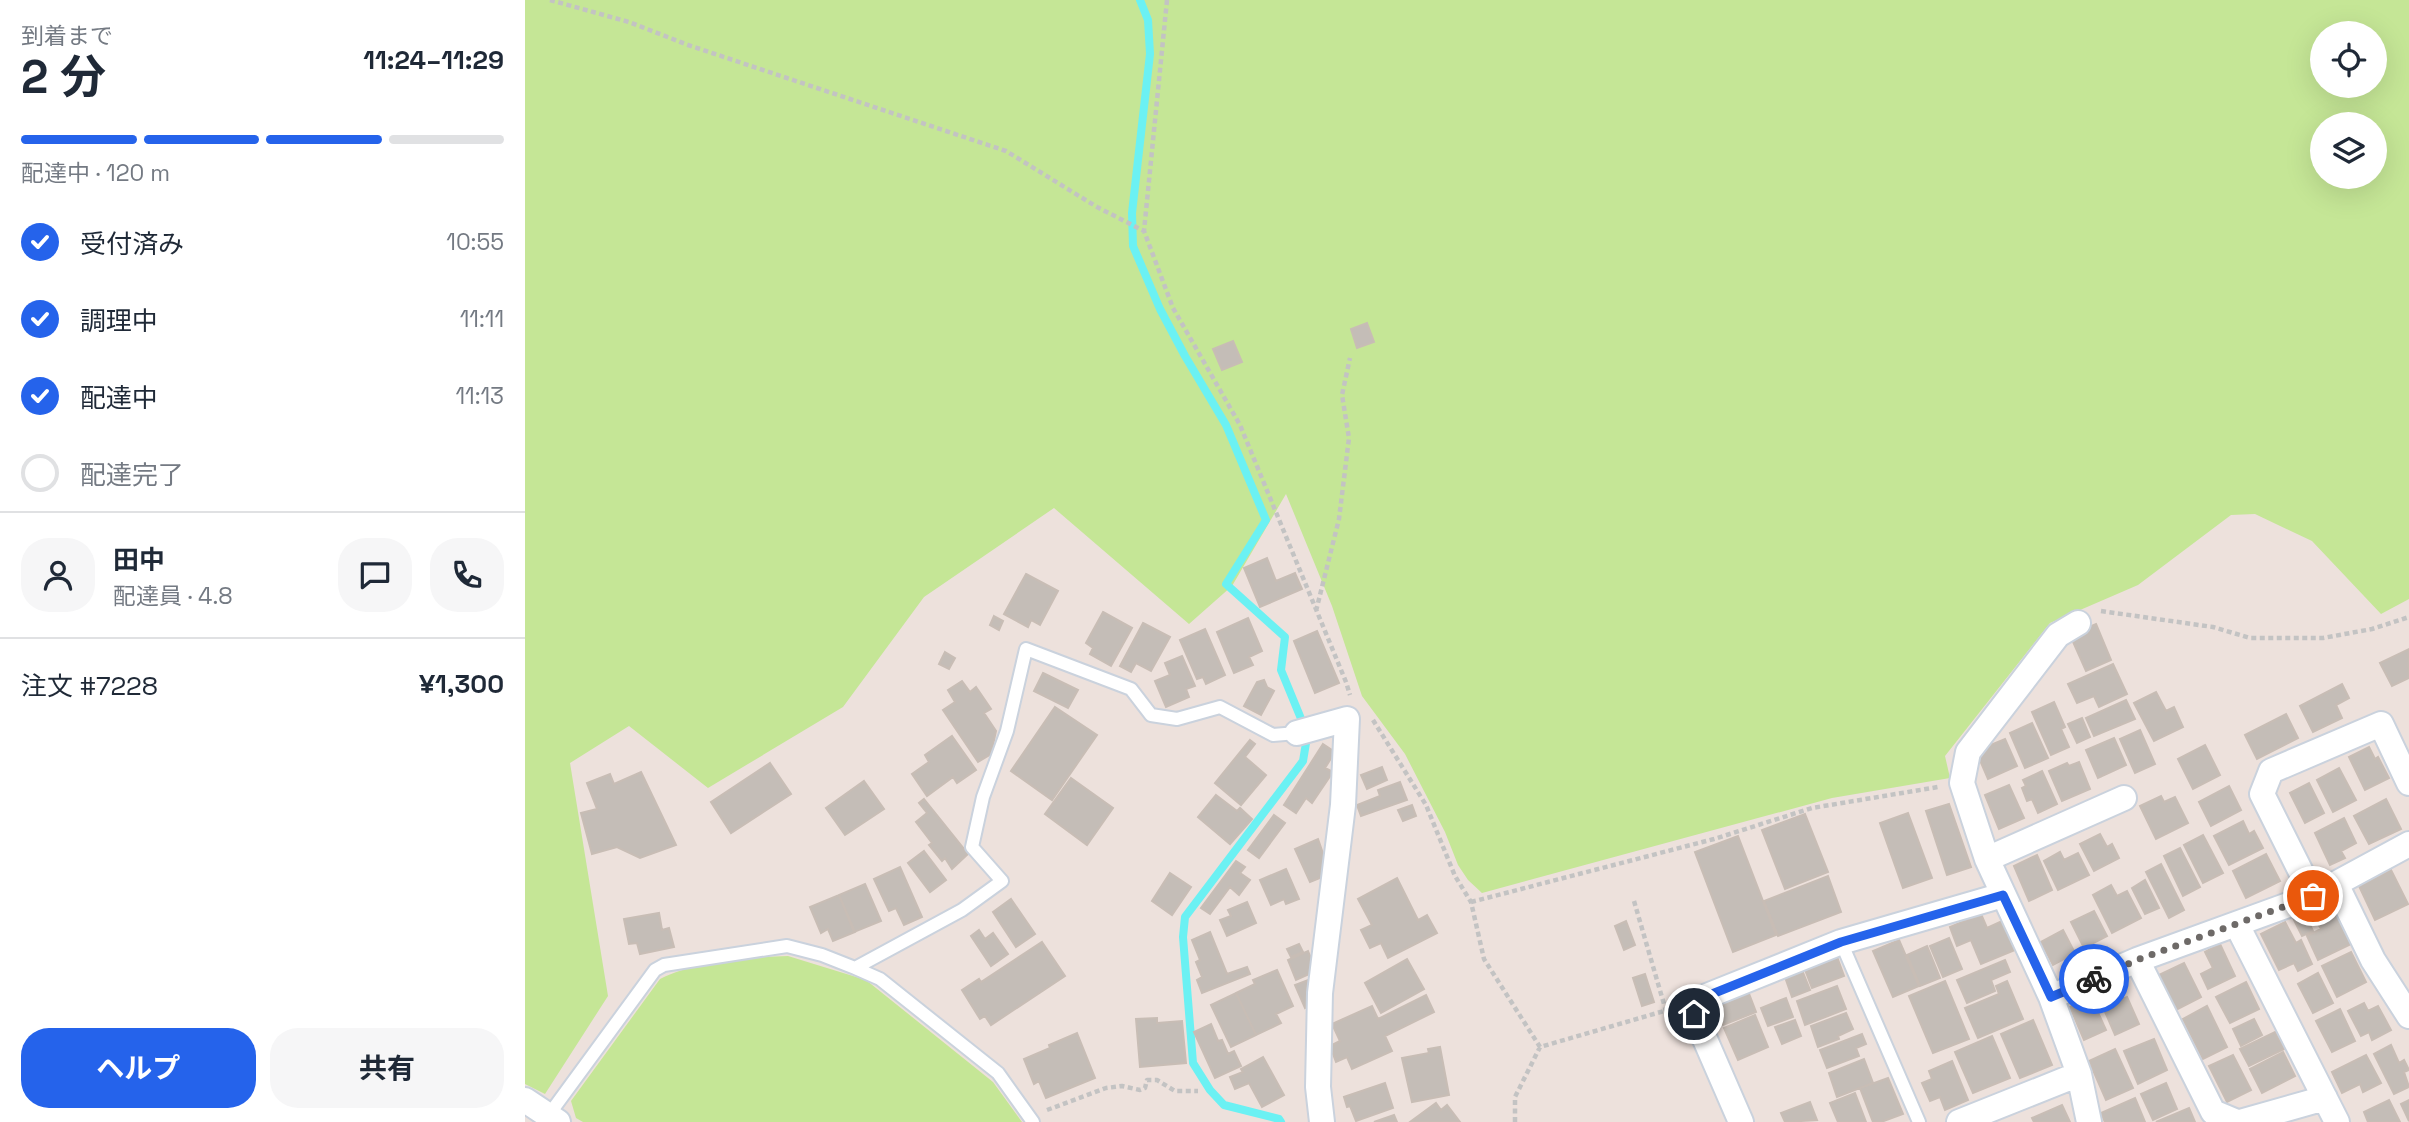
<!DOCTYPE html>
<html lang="ja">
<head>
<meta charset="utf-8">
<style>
	body { margin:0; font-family:"Space Grotesk","Noto Sans JP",sans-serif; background:#f6f6f7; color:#1f2937; height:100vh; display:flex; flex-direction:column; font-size:26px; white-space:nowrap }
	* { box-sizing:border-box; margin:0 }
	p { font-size:23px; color:#747a83 }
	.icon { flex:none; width:38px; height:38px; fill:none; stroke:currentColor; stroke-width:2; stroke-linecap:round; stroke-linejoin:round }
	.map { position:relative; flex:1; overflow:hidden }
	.side { display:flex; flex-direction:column; background:#fff; width:525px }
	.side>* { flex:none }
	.fabs { position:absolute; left:1785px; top:21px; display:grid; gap:14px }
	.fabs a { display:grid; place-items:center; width:77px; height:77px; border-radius:50%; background:#fff; box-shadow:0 7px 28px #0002; font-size:35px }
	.pin { position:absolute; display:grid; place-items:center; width:60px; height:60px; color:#fff; margin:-30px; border:4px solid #fff; border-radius:50%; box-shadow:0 2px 7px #0007 }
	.courier { position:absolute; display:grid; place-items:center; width:70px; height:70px; margin:-35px; border:5px solid #2563eb; border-radius:50%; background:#fff; color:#222; box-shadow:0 2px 9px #0007 }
	.overview em { font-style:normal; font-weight:700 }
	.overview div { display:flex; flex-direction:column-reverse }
	.overview { display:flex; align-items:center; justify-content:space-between; height:119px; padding:0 21px }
	h1 { font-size:46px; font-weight:700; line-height:52px }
	.bar { display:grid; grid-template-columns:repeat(4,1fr); gap:10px 7px; align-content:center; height:84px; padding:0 21px }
	.bar i { height:9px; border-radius:5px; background:#e0e1e3 }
	.bar .current { background:#2563eb }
	.bar p { grid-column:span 4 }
	.line { display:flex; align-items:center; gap:18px; padding:0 21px; border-top:2px solid #e0e1e3 }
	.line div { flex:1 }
	.round { display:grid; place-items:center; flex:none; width:74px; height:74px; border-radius:28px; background:#f6f6f7 }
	ol { padding:0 21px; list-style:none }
	li { display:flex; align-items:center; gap:21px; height:77px }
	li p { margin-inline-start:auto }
	li .icon { padding:7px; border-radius:50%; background:#2563eb; color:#fff; stroke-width:4 }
	li:last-child { color:#747a83 }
	li i { width:38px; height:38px; border:4px solid #e0e1e3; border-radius:50% }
	.button { display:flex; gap:14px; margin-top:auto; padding:14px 21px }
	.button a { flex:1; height:80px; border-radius:28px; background:#2563eb; color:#fff; font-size:28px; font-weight:700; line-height:80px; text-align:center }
	.button a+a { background:#f6f6f7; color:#1f2937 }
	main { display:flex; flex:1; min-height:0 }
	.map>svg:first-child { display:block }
	.green { fill:#c5e696; fill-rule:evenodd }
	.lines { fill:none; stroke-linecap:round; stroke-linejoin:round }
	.stream { stroke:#6bf1f3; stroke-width:8 }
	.building { fill:#c4bdb7; stroke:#c8bdb5; stroke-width:2 }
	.lane-casing { stroke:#cad2dd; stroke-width:16 }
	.street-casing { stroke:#cad2dd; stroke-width:28 }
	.path { stroke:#c3c3c3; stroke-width:4.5; stroke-dasharray:5 3.5; stroke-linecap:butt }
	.lane { stroke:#fff; stroke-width:12 }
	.street { stroke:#fff; stroke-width:24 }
	.done { stroke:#6e6a68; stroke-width:7; stroke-dasharray:0 12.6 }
	.route { stroke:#2563eb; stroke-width:9 }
</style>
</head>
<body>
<main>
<section class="side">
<div class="overview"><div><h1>2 分</h1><p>到着まで</p></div><em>11:24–11:29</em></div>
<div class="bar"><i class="current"></i><i class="current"></i><i class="current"></i><i></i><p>配達中 · 120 m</p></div>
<ol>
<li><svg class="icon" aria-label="check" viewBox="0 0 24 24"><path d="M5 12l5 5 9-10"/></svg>受付済み<p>10:55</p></li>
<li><svg class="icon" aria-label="check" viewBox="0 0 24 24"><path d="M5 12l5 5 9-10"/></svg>調理中<p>11:11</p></li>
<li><svg class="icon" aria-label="check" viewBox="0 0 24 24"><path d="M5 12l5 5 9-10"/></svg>配達中<p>11:13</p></li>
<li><i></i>配達完了</li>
</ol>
<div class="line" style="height:126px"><a class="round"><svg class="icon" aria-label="person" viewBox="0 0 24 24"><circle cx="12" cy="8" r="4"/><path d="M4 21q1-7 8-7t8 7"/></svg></a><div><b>田中</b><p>配達員 · 4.8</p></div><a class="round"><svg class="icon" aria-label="chat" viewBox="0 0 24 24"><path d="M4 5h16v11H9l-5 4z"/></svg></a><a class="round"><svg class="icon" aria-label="phone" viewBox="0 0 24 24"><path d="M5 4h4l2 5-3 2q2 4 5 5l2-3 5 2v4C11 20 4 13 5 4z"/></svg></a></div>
<div class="line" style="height:91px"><div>注文 #7228</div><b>¥1,300</b></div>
<div class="button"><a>ヘルプ</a><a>共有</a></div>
</section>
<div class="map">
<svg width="1884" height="1122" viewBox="0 0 1884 1122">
	<rect width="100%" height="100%" fill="#ede1dc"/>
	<path class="green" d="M 0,0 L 1884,0 L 1884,599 L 1856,614 L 1787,541 L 1730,514 L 1706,515 L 1613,585 L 1525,623 L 1420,756 L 1425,778 L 1307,798 L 957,893 L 943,880 L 933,865 L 920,832 L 880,754 L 837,696 L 807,606 L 761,494 L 707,586 L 664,624 L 529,508 L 399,597 L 318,707 L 183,788 L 104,726 L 45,763 L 83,996 L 20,1094 L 0,1084 ZM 1797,33 L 1850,33 L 1850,86 L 1797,86 ZM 1797,124 L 1850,124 L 1850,177 L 1797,177 Z
		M 263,956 L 341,980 L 468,1082 L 497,1122 L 58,1122 L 51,1118 L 46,1101 L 135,979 C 168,962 225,957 263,956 Z"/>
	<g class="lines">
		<path class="stream" d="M 615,0 L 623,20 L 625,54 L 607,213 L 608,246 L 635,309 L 660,356 L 701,425 L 741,520 L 701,584 L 760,637 L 756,670 L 777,721 L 781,743 L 778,761 L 660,917 L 658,937 L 668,1063 L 685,1090 L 699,1105 L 754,1119 L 756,1122"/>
	</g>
	<path class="building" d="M 842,323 L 849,342 L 832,348 L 826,329 Z
		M 708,341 L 717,362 L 697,370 L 688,349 Z
		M 742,558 L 751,581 L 770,573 L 777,589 L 735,607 L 719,568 Z
		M 501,574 L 533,591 L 515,625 L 506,620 L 503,627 L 479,614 Z
		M 578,612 L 607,628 L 586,666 L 565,654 L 568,648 L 561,643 Z
		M 469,616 L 478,621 L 474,630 L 465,625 Z
		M 723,618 L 737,651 L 724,657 L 728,665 L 709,673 L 692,632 Z
		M 618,623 L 645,637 L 626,671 L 611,663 L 606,672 L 595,666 Z
		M 1571,624 L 1586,660 L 1561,671 L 1545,635 Z
		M 680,629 L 700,675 L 681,684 L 678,677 L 672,679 L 655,640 Z
		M 792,631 L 814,683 L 790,693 L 769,641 Z
		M 1884,649 L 1884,678 L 1867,686 L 1855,663 Z
		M 420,652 L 430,658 L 424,669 L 414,664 Z
		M 657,656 L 670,686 L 661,689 L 664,697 L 641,707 L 630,681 L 645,675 L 640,663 Z
		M 1588,664 L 1602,694 L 1574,707 L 1569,696 L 1552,703 L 1543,684 Z
		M 518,673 L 553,690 L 543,708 L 509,691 Z
		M 739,680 L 742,687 L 749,691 L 736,715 L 719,706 L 732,682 Z
		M 437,681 L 445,692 L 451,687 L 466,709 L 459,713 L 471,731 L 466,754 L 453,762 L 418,710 L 430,702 L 423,690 Z
		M 1817,684 L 1824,698 L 1811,705 L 1817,718 L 1788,732 L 1775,706 Z
		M 1631,692 L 1641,711 L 1649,707 L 1658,727 L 1629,741 L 1609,703 Z
		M 1601,700 L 1610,719 L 1569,736 L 1561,718 Z
		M 1529,702 L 1540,727 L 1536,729 L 1544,747 L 1526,755 L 1507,712 Z
		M 530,707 L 572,735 L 527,800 L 486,771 Z
		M 1761,714 L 1773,738 L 1732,759 L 1720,735 Z
		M 1557,718 L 1565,737 L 1552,743 L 1543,724 Z
		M 1507,723 L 1523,758 L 1500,768 L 1485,733 Z
		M 1615,730 L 1630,764 L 1610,773 L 1595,739 Z
		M 427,736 L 451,770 L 432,783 L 428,777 L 402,796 L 387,774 L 404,762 L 400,755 Z
		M 1589,738 L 1601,765 L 1573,778 L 1561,750 Z
		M 1480,739 L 1492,766 L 1463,779 L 1451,751 Z
		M 725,740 L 730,744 L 720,757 L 741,775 L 716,805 L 690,783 Z
		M 798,744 L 810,752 L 800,768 L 808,772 L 787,803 L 781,798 L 771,813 L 759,805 Z
		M 1680,745 L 1695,775 L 1668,789 L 1653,759 Z
		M 1844,747 L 1850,759 L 1853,757 L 1864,778 L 1840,790 L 1824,757 Z
		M 1554,762 L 1565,789 L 1537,801 L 1524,771 L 1542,763 L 1544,766 Z
		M 245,763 L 266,794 L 206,833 L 186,802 Z
		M 857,767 L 862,780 L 842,789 L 836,775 Z
		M 1814,768 L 1831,800 L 1808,812 L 1792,780 Z
		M 1517,771 L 1532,804 L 1513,813 L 1507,799 L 1502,801 L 1497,788 L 1501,786 L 1498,780 Z
		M 116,772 L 151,845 L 115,858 L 92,847 L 67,854 L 56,813 L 72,809 L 62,783 L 85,774 L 89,784 Z
		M 546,778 L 588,808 L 562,845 L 520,814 Z
		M 339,781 L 359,809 L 320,835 L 301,808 Z
		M 875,782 L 882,800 L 836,816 L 832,805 L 855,796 L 853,790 Z
		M 1784,783 L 1799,813 L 1780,823 L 1765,793 Z
		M 1484,785 L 1499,818 L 1474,829 L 1460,795 Z
		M 1704,786 L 1716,810 L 1686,826 L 1674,802 Z
		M 691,795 L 712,811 L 715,808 L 727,819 L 705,844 L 673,817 Z
		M 1636,796 L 1639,802 L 1650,797 L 1663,823 L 1631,839 L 1615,806 Z
		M 399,799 L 443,854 L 427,869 L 420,858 L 417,861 L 404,845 L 407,843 L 391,822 L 402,813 L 394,803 Z
		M 1861,799 L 1876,829 L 1844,844 L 1829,816 Z
		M 1424,804 L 1446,867 L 1422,875 L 1401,811 Z
		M 887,805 L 891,816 L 878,821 L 873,810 Z
		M 1383,813 L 1407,878 L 1378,888 L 1355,823 Z
		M 1280,814 L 1303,872 L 1260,889 L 1237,830 Z
		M 749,815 L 760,823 L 734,858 L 723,850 Z
		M 1819,818 L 1831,843 L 1816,851 L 1820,858 L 1805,865 L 1790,833 Z
		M 1718,821 L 1724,834 L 1729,831 L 1738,848 L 1704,865 L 1689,836 Z
		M 1575,834 L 1582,847 L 1587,844 L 1594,858 L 1569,871 L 1555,844 Z
		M 1678,835 L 1698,873 L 1678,883 L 1659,845 Z
		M 1213,836 L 1251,935 L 1208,952 L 1170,852 Z
		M 793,839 L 802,865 L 797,867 L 800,876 L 785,882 L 770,849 Z
		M 1655,848 L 1675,887 L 1658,896 L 1639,856 Z
		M 399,851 L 421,880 L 405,892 L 383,863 Z
		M 1535,852 L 1539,860 L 1553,853 L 1564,875 L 1533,890 L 1519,861 Z
		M 1741,854 L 1755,881 L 1721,898 L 1708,871 Z
		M 1512,855 L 1527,890 L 1504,901 L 1489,866 Z
		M 711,861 L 720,867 L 715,873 L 725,880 L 714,895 L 705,887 L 685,914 L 676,908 Z
		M 1636,864 L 1659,910 L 1644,918 L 1621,872 Z
		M 375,867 L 397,917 L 379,925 L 371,908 L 364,911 L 349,879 Z
		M 761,869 L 774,899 L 761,904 L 759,899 L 746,905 L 735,880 Z
		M 1866,870 L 1883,904 L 1850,920 L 1834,886 Z
		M 645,873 L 666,887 L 647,915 L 627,901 Z
		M 1303,876 L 1316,912 L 1253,936 L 1239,901 Z
		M 872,878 L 893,920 L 902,915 L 912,933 L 863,958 L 856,943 L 845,948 L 836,930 L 847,925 L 833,899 Z
		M 1620,880 L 1634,908 L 1620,914 L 1607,888 Z
		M 340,884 L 356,921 L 329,932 L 314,895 Z
		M 1586,885 L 1592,896 L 1602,891 L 1616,918 L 1587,933 L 1568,895 Z
		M 314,895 L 330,932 L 308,941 L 303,929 L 296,933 L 285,907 Z
		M 486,899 L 510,934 L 491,947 L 468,912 Z
		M 722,902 L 731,923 L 702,936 L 695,920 L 706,916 L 703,910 Z
		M 1569,911 L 1582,936 L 1559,948 L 1546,922 Z
		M 1779,912 L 1788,931 L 1777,936 L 1768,918 Z
		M 134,913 L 137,930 L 144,928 L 149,947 L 115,954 L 112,943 L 104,944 L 99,919 Z
		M 1811,913 L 1826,944 L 1793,960 L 1782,936 L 1796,929 L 1792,922 Z
		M 1456,914 L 1462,928 L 1477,921 L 1490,950 L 1456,964 L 1446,940 L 1432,946 L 1425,927 Z
		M 1101,921 L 1110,945 L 1099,950 L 1090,926 Z
		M 1760,922 L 1771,943 L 1776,940 L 1787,964 L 1773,971 L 1769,963 L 1754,970 L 1736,934 Z
		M 454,930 L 460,939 L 468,933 L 483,954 L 466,966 L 446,936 Z
		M 1538,930 L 1550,953 L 1528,965 L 1516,942 Z
		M 685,932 L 702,974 L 722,967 L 725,974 L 677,993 L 672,980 L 677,977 L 671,962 L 675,960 L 667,940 Z
		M 1424,938 L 1437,969 L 1418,977 L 1405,946 Z
		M 1374,940 L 1394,986 L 1368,997 L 1348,951 Z
		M 517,942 L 540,976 L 466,1025 L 460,1016 L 455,1019 L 437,990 L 454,979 L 456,982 Z
		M 774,944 L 778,952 L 766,957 L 762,949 Z
		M 1695,944 L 1710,976 L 1683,989 L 1676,974 L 1688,968 L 1680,952 Z
		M 1402,946 L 1415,978 L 1395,986 L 1382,955 Z
		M 783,951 L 791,971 L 771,980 L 763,960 Z
		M 1826,952 L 1841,982 L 1812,997 L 1797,966 Z
		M 1311,954 L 1319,976 L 1287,988 L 1279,967 Z
		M 882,959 L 899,989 L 856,1013 L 840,983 Z
		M 1480,960 L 1485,972 L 1466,980 L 1470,991 L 1442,1003 L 1432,980 Z
		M 1659,963 L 1676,997 L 1651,1010 L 1634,975 Z
		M 752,970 L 768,1006 L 751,1014 L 756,1023 L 731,1035 L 711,993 L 730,984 L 728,980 Z
		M 1277,970 L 1285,990 L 1267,997 L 1260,977 Z
		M 1793,973 L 1808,1003 L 1788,1013 L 1773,984 Z
		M 1120,974 L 1129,1002 L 1117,1006 L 1108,978 Z
		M 791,977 L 788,1003 L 780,1008 L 770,985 Z
		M 1420,981 L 1444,1039 L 1408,1053 L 1384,996 Z
		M 1482,981 L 1498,1019 L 1453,1038 L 1440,1008 L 1474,994 L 1471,986 Z
		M 1721,982 L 1734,1009 L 1705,1023 L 1691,997 Z
		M 1312,986 L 1321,1009 L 1280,1025 L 1272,1001 Z
		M 1223,991 L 1231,1012 L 1198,1025 L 1190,1004 Z
		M 711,993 L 731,1035 L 706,1047 L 686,1005 Z
		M 901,995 L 909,1012 L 860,1036 L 867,1051 L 827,1069 L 822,1057 L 811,1062 L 805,1046 L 815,1041 L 807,1024 L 847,1006 L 853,1019 Z
		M 1566,997 L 1581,1030 L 1559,1040 L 1545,1007 Z
		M 1602,997 L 1614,1024 L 1590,1035 L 1578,1007 Z
		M 1261,998 L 1268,1017 L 1243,1026 L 1236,1008 Z
		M 1839,1003 L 1843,1011 L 1853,1006 L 1866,1030 L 1847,1040 L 1844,1032 L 1836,1036 L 1823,1011 Z
		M 1682,1006 L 1702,1047 L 1678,1059 L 1658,1019 Z
		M 1815,1009 L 1830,1041 L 1807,1052 L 1791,1021 Z
		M 1321,1013 L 1328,1029 L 1313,1036 L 1314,1039 L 1293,1047 L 1286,1026 Z
		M 1230,1015 L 1243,1047 L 1213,1060 L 1199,1028 Z
		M 632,1018 L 632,1023 L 657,1021 L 661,1063 L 615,1067 L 611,1019 Z
		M 1729,1019 L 1737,1035 L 1716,1046 L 1708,1029 Z
		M 1270,1020 L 1276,1036 L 1257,1044 L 1250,1027 Z
		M 1508,1020 L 1527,1065 L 1495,1078 L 1476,1034 Z
		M 686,1024 L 693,1041 L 697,1040 L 703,1054 L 709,1051 L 716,1066 L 690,1078 L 669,1032 Z
		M 1750,1032 L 1759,1049 L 1724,1066 L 1715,1049 Z
		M 552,1033 L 570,1078 L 521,1098 L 514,1081 L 509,1084 L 499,1059 L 525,1048 L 524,1045 Z
		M 1337,1034 L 1341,1044 L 1331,1048 L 1334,1056 L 1302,1068 L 1295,1050 Z
		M 1467,1036 L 1485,1078 L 1448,1093 L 1430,1052 Z
		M 1629,1039 L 1642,1070 L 1613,1084 L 1599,1051 Z
		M 1866,1045 L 1874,1063 L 1879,1060 L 1884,1070 L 1879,1072 L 1884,1087 L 1869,1094 L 1849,1054 Z
		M 915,1047 L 924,1095 L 887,1102 L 877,1058 L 904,1053 L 903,1049 Z
		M 1590,1049 L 1608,1088 L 1581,1100 L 1564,1061 Z
		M 1758,1052 L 1770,1076 L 1737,1093 L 1725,1069 Z
		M 1708,1055 L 1726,1090 L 1702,1102 L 1684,1066 Z
		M 1841,1055 L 1856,1083 L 1838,1092 L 1835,1084 L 1817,1093 L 1807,1072 Z
		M 738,1057 L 759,1095 L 737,1107 L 724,1083 L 710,1089 L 705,1077 L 718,1072 L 716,1069 Z
		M 1339,1059 L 1348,1083 L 1312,1097 L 1304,1073 Z
		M 1427,1061 L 1443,1100 L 1420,1110 L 1415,1097 L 1405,1101 L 1397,1083 L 1407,1079 L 1404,1071 Z
		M 1363,1078 L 1378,1114 L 1356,1122 L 1348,1122 L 1335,1088 Z
		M 860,1083 L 868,1108 L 831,1121 L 825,1106 L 822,1107 L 819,1097 Z
		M 1641,1083 L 1652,1109 L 1628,1120 L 1616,1094 Z
		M 1330,1093 L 1341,1122 L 1313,1122 L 1305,1103 Z
		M 1610,1098 L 1620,1122 L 1580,1122 L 1576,1113 Z
		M 1864,1100 L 1875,1122 L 1843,1122 L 1839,1112 Z
		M 1884,1100 L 1884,1121 L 1876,1104 Z
		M 1285,1102 L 1292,1120 L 1260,1122 L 1256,1113 Z
		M 911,1103 L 916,1110 L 922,1105 L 935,1122 L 885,1122 Z
		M 1537,1105 L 1545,1122 L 1509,1122 L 1507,1118 Z
		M 1664,1108 L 1670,1122 L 1631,1122 Z
		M 869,1115 L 872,1122 L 849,1122 Z"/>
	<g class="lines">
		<defs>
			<path id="lane" d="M 1316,942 L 1394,1122
				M 330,968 L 437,910 L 477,881 L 447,847 L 458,797 L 482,731 L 501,649 L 606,689 L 626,715 L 652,719 L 695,707 L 748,735 L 772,733
				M 23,1116 L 130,970 L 139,965 L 262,946 L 297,955 L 330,968 L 355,979 L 473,1073 L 508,1122"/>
			<path id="street" d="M 1553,623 L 1533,635 L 1443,752 L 1437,783 L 1462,859 L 1526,997 L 1554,1074 L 1564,1122
				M 772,733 L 822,719 L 818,805 L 795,993 L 793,1087 L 797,1122
				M 1462,859 L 1599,798
				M 1811,884 L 1848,960 L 1884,1016
				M 1788,896 L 1737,794 L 1746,771 L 1856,724 L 1884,783
				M 1712,925 L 1812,1122
				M 1612,960 L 1688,1112 L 1712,1122
				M 1526,997 L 1612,960 L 1788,896 L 1884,844
				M 0,1100 L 33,1122
				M 1216,1122 L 1169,1014 L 1177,998 L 1316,942 L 1478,895
				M 1434,1122 L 1554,1074
				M 1715,1122 L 1800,1098"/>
		</defs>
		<use href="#lane" class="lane-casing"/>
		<use href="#street" class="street-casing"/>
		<path class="path" d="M 25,0 L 104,22 L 163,45 L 481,151 L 572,207 L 619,231
			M 642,0 L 619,231 L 648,308 L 715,425 L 821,682 L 825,695
			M 791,611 L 814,519 L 824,438 L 817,395 L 825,358
			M 1576,611 L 1688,627 L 1725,638 L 1798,638 L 1847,629 L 1884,617
			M 848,720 L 901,805 L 930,876 L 946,902 L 959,959 L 1015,1047 L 1146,1009
			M 1109,901 L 1141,1011
			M 946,902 L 1189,839 L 1287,808 L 1413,787
			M 522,1110 L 581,1088 L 597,1086 L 615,1090 L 620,1088 L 622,1080 L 632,1080 L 650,1091 L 673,1091
			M 990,1122 L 990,1097 L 1015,1047"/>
		<use href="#lane" class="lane"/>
		<use href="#street" class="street"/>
	</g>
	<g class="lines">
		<path class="done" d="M 1569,979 L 1612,960 L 1788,896"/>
		<path class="route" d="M 1169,1014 L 1177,998 L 1316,942 L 1478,895 L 1526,997 L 1569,979"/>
	</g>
</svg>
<div class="fabs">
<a><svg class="icon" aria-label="locate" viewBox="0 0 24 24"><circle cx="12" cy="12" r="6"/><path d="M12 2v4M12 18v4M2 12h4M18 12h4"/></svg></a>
<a><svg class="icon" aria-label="layers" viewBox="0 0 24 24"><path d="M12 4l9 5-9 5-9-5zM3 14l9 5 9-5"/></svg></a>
</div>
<div class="pin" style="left:1788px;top:896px;background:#ea580c"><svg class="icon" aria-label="bag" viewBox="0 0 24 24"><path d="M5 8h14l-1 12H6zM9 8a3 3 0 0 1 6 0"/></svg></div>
<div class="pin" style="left:1169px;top:1014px;background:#1f2937"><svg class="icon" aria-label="home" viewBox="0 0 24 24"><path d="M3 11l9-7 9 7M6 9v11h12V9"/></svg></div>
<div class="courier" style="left:1569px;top:979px"><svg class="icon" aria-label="bike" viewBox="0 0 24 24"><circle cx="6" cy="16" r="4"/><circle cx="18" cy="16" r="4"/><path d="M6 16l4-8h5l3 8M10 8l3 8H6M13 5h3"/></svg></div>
</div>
</main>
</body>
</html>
